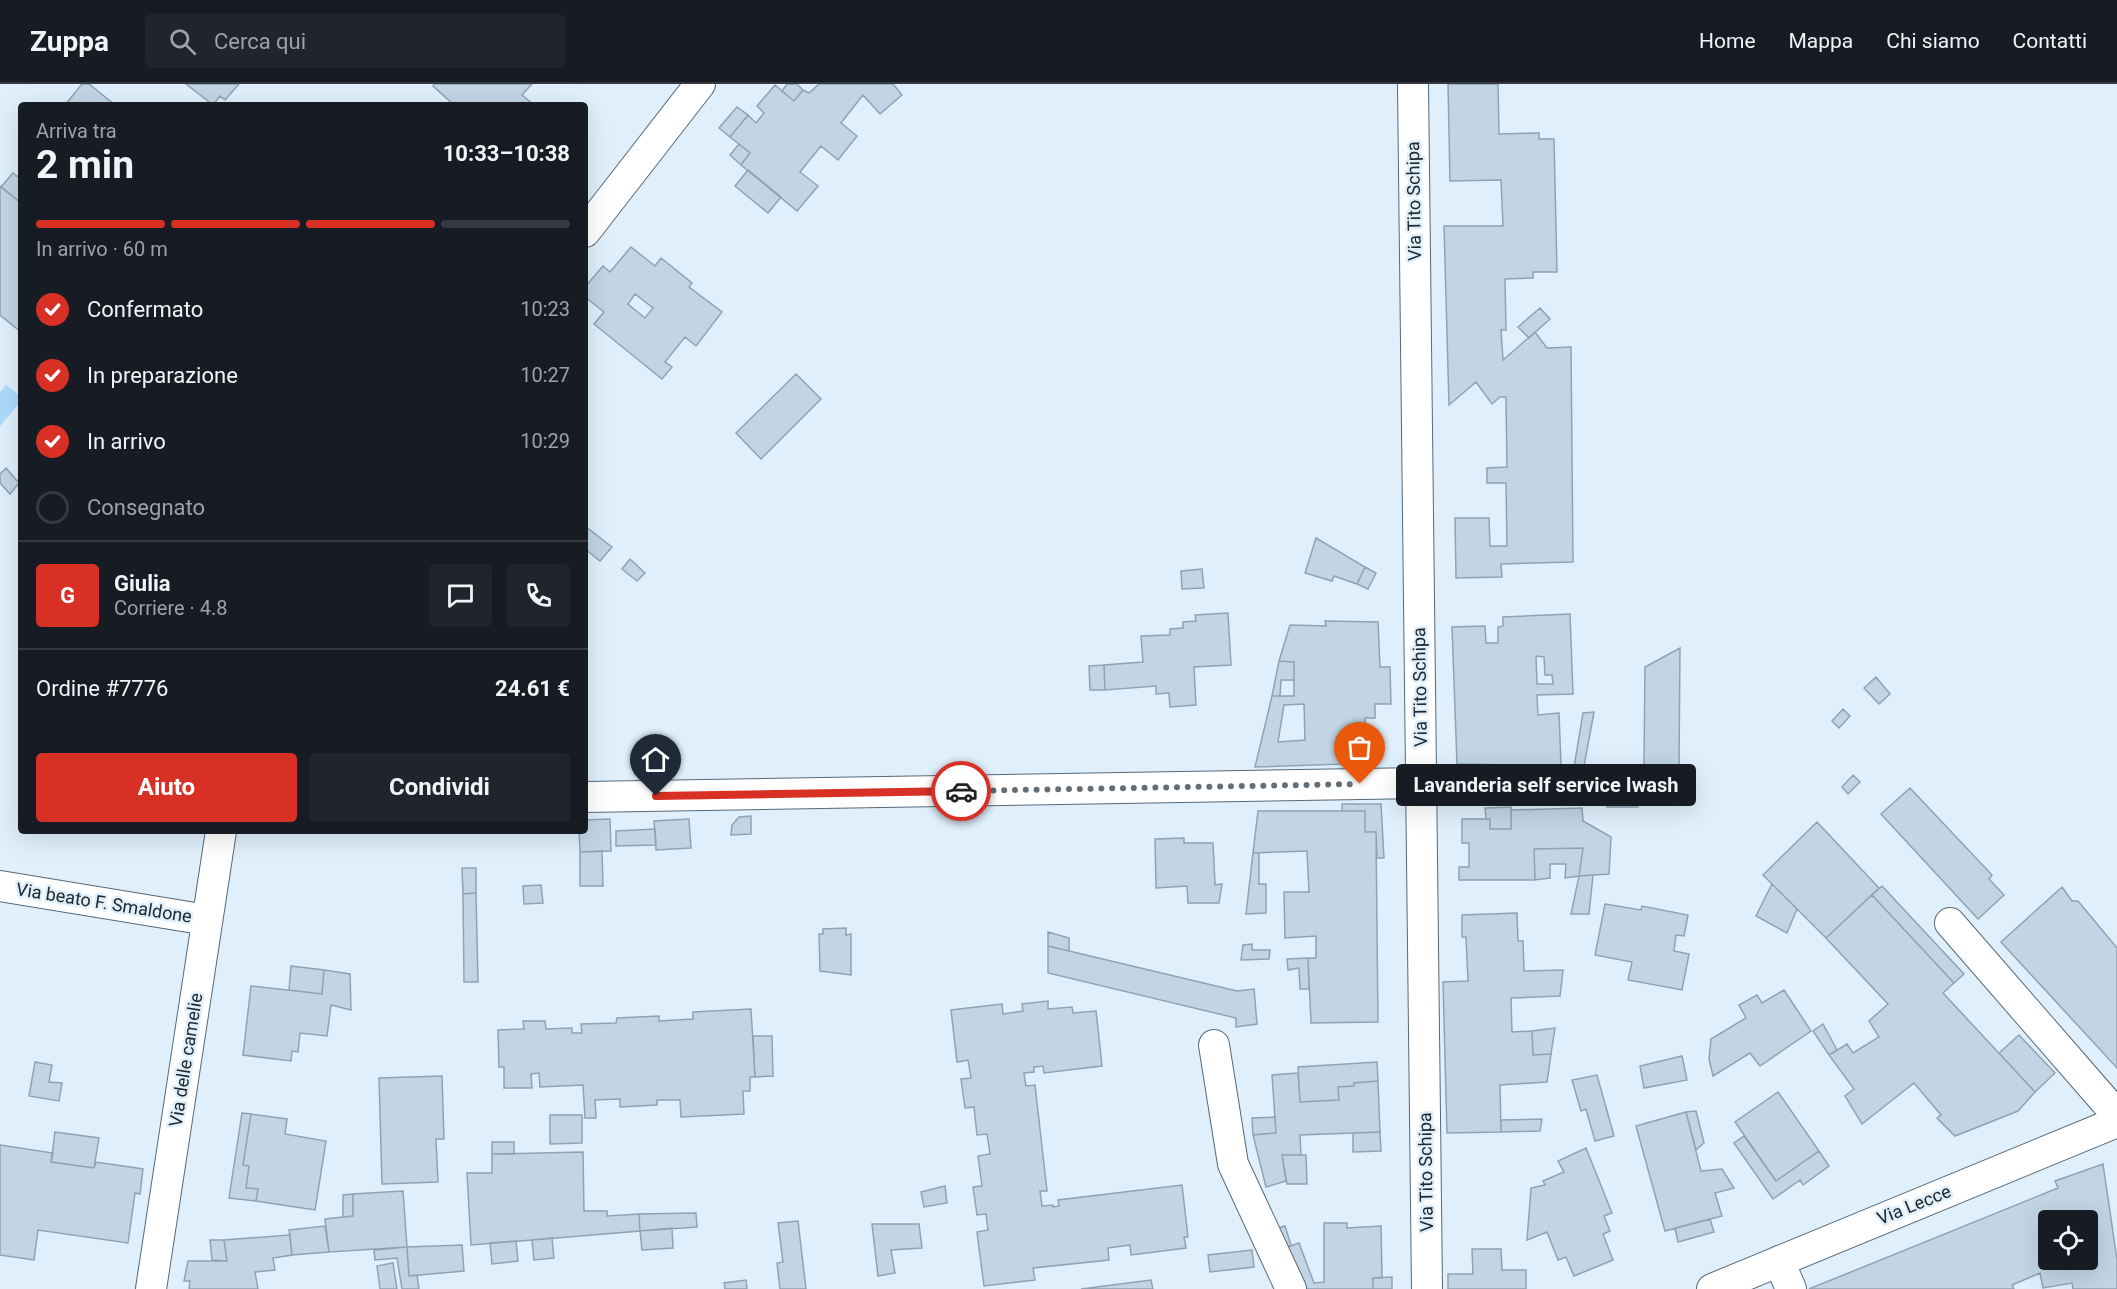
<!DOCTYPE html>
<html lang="it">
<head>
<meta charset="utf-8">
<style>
	body { margin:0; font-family:Roboto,sans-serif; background:#20242c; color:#f1f3f6; height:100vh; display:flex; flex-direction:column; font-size:22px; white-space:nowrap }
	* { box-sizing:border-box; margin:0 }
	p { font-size:20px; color:#9ea1a6 }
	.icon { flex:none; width:33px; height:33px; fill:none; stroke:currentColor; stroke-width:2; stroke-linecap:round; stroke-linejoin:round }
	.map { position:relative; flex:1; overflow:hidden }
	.side { position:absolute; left:18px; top:18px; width:570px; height:732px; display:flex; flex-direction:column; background:#171b24; border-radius:6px; box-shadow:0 6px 24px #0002 }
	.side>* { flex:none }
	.tools { position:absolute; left:2038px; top:1126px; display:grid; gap:12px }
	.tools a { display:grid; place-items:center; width:60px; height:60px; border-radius:6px; background:#171b24; box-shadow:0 6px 24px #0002; font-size:30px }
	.pin { position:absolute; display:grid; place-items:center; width:51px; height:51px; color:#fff; margin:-62px -26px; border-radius:50% 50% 50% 0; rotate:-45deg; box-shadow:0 0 6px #0007 }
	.pin .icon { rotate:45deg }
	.courier { position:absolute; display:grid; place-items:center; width:60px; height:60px; margin:-30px; border:4px solid #d93025; border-radius:50%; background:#fff; color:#222; box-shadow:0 2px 8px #0007 }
	.bubble { position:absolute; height:42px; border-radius:6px; background:#171b24; box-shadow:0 6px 24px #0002; font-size:20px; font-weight:700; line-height:42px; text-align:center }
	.overview em { font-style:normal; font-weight:700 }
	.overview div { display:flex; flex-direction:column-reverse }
	.overview { display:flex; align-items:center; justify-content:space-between; height:102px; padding:0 18px }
	h1 { font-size:39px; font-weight:700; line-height:45px }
	.bar { display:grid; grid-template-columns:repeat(4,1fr); gap:9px 6px; align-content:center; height:72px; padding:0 18px }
	.bar i { height:8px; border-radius:4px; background:#363941 }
	.bar .current { background:#d93025 }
	.bar p { grid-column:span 4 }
	.line { display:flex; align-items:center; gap:15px; padding:0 18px; border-top:2px solid #363941 }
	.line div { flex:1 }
	.round { display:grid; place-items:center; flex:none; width:63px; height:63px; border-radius:6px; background:#20242c }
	ol { padding:0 18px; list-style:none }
	li { display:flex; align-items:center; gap:18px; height:66px }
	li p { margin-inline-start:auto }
	li .icon { padding:6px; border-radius:50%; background:#d93025; color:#fff; stroke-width:4 }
	li:last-child { color:#9ea1a6 }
	li i { width:33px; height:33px; border:3px solid #363941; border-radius:50% }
	.primary-button { display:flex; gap:12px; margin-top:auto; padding:12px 18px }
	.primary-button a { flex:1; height:69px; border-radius:6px; background:#d93025; color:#fff; font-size:24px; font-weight:700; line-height:69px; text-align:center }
	.primary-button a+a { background:#20242c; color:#f1f3f6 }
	header { display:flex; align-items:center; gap:36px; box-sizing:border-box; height:84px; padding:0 30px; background:#171b24; border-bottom:2px solid #363941 }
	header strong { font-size:28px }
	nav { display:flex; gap:33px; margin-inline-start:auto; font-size:21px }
	.search { width:420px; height:54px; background:#20242c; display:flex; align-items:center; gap:15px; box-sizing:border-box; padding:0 21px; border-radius:6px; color:#9ea1a6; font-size:22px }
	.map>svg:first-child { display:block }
	.water { fill:#addafc }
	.building { fill:#c1d5e5; stroke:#90a3b2; stroke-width:1.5; fill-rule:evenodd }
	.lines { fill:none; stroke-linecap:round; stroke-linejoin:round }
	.minor-casing { stroke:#576977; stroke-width:32 }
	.minor { stroke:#fff; stroke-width:30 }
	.done { stroke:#646e76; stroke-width:6; stroke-dasharray:0 10.8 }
	.route { stroke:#d93025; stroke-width:8 }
	.labels { text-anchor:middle; stroke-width:5; stroke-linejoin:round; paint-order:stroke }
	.street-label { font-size:18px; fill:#21292e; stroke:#dfeffc }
</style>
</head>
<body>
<header>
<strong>Zuppa</strong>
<div class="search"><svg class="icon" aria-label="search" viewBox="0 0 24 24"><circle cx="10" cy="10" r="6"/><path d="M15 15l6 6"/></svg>Cerca qui</div>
<nav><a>Home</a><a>Mappa</a><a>Chi siamo</a><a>Contatti</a></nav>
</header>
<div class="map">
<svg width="2117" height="1205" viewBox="0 0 2117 1205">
	<rect width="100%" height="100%" fill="#dfeffc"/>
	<path class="water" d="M 6,301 L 21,313 L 21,317 L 0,342 L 0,308 Z"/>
	<path class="building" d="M 82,0 L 89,0 L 115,21 L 65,21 Z
		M 186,0 L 239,0 L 225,16 L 220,12 L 213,21 Z
		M 434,0 L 532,0 L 522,11 L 534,21 L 454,21 L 433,2 Z
		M 787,0 L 797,0 L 803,6 L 794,17 L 782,7 Z
		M 819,0 L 893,0 L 902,11 L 880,30 L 863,11 L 841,39 L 857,52 L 838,76 L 821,62 L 800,88 L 818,102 L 797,127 L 741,81 L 750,69 L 730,53 L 748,31 L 756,39 L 764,29 L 757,22 L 775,1 L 794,17 L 803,6 L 809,9 Z
		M 1448,0 L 1498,0 L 1499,50 L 1539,49 L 1539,55 L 1554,55 L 1557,188 L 1533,188 L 1533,194 L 1505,195 L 1506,246 L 1501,246 L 1503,276 L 1535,248 L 1547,264 L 1571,263 L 1573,478 L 1501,480 L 1502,493 L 1456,494 L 1455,434 L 1489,434 L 1490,462 L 1507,462 L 1506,399 L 1487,399 L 1487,384 L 1507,383 L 1506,313 L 1500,313 L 1492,320 L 1476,298 L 1449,321 L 1444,142 L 1503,142 L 1501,96 L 1450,97 Z
		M 737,23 L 748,31 L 730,53 L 719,44 Z
		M 739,60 L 750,69 L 741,81 L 730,71 Z
		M 748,86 L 781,113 L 768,129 L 735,102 Z
		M 13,89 L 21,95 L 21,119 L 1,103 Z
		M 0,102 L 21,119 L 21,248 L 0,231 Z
		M 631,163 L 655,182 L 661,174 L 692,199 L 689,203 L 722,228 L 696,262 L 685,253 L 665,278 L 672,283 L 662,295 L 594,240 L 604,228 L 585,213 L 585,203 L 603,182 L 610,188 ZM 635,210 L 653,224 L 645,234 L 628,220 Z
		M 1540,224 L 1550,235 L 1529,254 L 1518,243 Z
		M 796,290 L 821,315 L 761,375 L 736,349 Z
		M 6,384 L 19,399 L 10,410 L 0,399 L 0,390 Z
		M 585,442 L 612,463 L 600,477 L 585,465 Z
		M 1316,454 L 1365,483 L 1357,500 L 1334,492 L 1332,497 L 1305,489 Z
		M 630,475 L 645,489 L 637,497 L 622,485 Z
		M 1365,483 L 1376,489 L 1368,505 L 1357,500 Z
		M 1202,485 L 1204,504 L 1182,505 L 1181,487 Z
		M 1228,529 L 1231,581 L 1194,583 L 1196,621 L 1170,623 L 1169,609 L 1156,610 L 1156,602 L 1105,606 L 1104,581 L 1143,578 L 1141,552 L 1170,551 L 1170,545 L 1183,544 L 1183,538 L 1196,537 L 1195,531 Z
		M 1570,530 L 1573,610 L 1537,611 L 1538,631 L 1559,629 L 1561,682 L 1457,680 L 1452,543 L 1485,542 L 1486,559 L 1498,559 L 1498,543 L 1503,542 L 1503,533 ZM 1536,572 L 1544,573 L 1545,591 L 1552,591 L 1553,600 L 1537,600 Z
		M 1325,537 L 1378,538 L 1380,583 L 1390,583 L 1391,620 L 1375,620 L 1375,634 L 1365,634 L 1366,652 L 1368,651 L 1367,672 L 1343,674 L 1343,680 L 1255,683 L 1272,612 L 1294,612 L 1294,578 L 1279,577 L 1290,541 L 1326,542 ZM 1304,620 L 1305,656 L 1278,658 L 1284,621 Z
		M 1680,564 L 1679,682 L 1644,682 L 1645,583 Z
		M 1279,577 L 1294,578 L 1294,596 L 1281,596 L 1280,612 L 1272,612 Z
		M 1104,581 L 1105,606 L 1090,606 L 1089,582 Z
		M 1876,593 L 1890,610 L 1879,620 L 1864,604 Z
		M 1843,625 L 1850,632 L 1839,644 L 1832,637 Z
		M 1594,628 L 1584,682 L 1574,683 L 1583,629 Z
		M 1607,682 L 1638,682 L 1638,723 L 1607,723 Z
		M 1853,691 L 1860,698 L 1848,710 L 1842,703 Z
		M 1910,704 L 1992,791 L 1989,795 L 2004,811 L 1978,835 L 1881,730 Z
		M 1342,720 L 1381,720 L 1384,774 L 1377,774 L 1376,748 L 1365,748 L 1365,727 L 1342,727 Z
		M 1511,723 L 1511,745 L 1490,745 L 1490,735 L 1486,735 L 1485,724 Z
		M 1582,724 L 1583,737 L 1611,753 L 1609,790 L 1579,792 L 1583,764 L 1534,765 L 1535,796 L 1459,796 L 1459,783 L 1469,783 L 1469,759 L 1462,759 L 1462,735 L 1490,735 L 1490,745 L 1511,745 L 1511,726 Z
		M 1258,727 L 1365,727 L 1365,748 L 1376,748 L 1378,938 L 1311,939 L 1308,874 L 1316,874 L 1316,852 L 1285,854 L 1284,808 L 1309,808 L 1307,767 L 1253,769 Z
		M 751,732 L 751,750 L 731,751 L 732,741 L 739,733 Z
		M 610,735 L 611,767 L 580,768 L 579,747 L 585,747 L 585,736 Z
		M 689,735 L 691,764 L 656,766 L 654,737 Z
		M 1817,738 L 1879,804 L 1826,854 L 1763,791 Z
		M 655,745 L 656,761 L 616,762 L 616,747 Z
		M 1184,754 L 1184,759 L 1213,759 L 1215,801 L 1222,800 L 1219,819 L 1188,819 L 1187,802 L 1156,804 L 1155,755 Z
		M 1583,764 L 1579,792 L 1565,794 L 1566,780 L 1550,780 L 1550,794 L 1535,796 L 1534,765 Z
		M 602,767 L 603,802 L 580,802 L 580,768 Z
		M 1253,769 L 1259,769 L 1259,800 L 1266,800 L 1266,829 L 1246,830 Z
		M 462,784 L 476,784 L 476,809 L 463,810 Z
		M 1593,791 L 1589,830 L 1571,830 L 1579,792 Z
		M 1772,800 L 1797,825 L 1787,849 L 1756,832 Z
		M 541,801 L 543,819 L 524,820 L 523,802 Z
		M 1882,802 L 1964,890 L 1954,899 L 1872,811 Z
		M 2062,803 L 2072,817 L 2078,817 L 2117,864 L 2117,984 L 2001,858 Z
		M 476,809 L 478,898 L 464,898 L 463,810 Z
		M 1872,811 L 1954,899 L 1943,909 L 2035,1008 L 2018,1027 L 1955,1052 L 1937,1034 L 1941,1031 L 1914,999 L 1862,1040 L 1845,1012 L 1854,1005 L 1829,971 L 1847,960 L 1853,969 L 1879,953 L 1869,937 L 1888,920 L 1826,854 Z
		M 1605,820 L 1641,826 L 1642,822 L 1688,831 L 1684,852 L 1676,851 L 1674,867 L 1689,870 L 1682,906 L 1628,896 L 1632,878 L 1595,871 Z
		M 1517,829 L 1518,857 L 1523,857 L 1524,887 L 1563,886 L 1560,912 L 1511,914 L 1512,948 L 1532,947 L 1533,971 L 1551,970 L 1547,998 L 1500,1001 L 1501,1048 L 1447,1049 L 1443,898 L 1468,897 L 1466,853 L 1462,853 L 1462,831 Z
		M 846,844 L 846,851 L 851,850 L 851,891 L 820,887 L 819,850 L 823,850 L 823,845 Z
		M 1048,848 L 1069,854 L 1069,867 L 1048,862 Z
		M 1252,860 L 1252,866 L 1270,866 L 1269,875 L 1241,876 L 1243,861 Z
		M 1048,862 L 1237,907 L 1254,905 L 1257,940 L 1236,943 L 1236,934 L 1048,889 Z
		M 1308,874 L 1309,905 L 1300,905 L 1299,884 L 1288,886 L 1287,875 Z
		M 291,882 L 324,886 L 322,910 L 289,906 Z
		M 324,886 L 350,890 L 351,926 L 331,921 L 327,952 L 300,949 L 298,968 L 292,967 L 291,977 L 243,971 L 251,902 L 322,910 Z
		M 1784,906 L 1811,947 L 1760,982 L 1750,969 L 1713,992 L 1709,975 L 1711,955 L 1746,934 L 1739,921 L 1757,911 L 1762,919 Z
		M 1048,917 L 1048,925 L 1072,923 L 1073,929 L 1096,927 L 1102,982 L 1044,989 L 1043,982 L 1034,983 L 1034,988 L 1024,989 L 1026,1002 L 1035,1001 L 1047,1107 L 1040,1107 L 1042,1122 L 1053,1121 L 1053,1123 L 1059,1122 L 1058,1116 L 1182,1101 L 1188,1153 L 1184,1153 L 1186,1164 L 1131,1171 L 1130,1161 L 1108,1164 L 1109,1176 L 1033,1184 L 1035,1196 L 984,1202 L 977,1148 L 988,1146 L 986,1130 L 977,1131 L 973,1103 L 982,1102 L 978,1072 L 990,1070 L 987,1050 L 977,1051 L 974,1023 L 965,1024 L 961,995 L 971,994 L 968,976 L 957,978 L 951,926 L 1002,920 L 1003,930 L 1023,927 L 1022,920 Z
		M 751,925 L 755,993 L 750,993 L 750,1007 L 743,1007 L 744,1030 L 681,1033 L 680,1016 L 657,1016 L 657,1021 L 620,1023 L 620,1015 L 595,1016 L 596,1034 L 585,1034 L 583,1001 L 540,1003 L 539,989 L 531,990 L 532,1004 L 504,1004 L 504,983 L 499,983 L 498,946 L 524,945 L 523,937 L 545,937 L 546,945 L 572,944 L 572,949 L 582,949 L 581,940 L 616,939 L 617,934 L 659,932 L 659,937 L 693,935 L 693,928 Z
		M 1823,940 L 1837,966 L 1829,971 L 1813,947 Z
		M 1555,944 L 1551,970 L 1533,971 L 1532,947 Z
		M 2019,951 L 2055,989 L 2035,1008 L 1999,969 Z
		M 753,952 L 772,952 L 773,992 L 755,993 Z
		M 1682,972 L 1687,996 L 1644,1004 L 1640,982 Z
		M 35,978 L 52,981 L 49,998 L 62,999 L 59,1017 L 29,1012 Z
		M 1377,978 L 1378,997 L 1354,999 L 1354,1002 L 1338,1003 L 1339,1016 L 1300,1018 L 1298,983 Z
		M 1298,989 L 1300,1018 L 1339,1016 L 1338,1003 L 1354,1002 L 1354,999 L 1378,997 L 1380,1048 L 1300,1051 L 1301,1071 L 1282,1071 L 1286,1097 L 1266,1103 L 1253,1051 L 1276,1049 L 1272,991 Z
		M 1597,991 L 1614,1052 L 1595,1057 L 1586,1025 L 1581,1027 L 1572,996 Z
		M 442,992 L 444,1055 L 436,1055 L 438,1098 L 382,1100 L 379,994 Z
		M 1778,1008 L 1819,1067 L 1776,1097 L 1735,1038 Z
		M 1696,1027 L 1704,1059 L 1696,1066 L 1686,1028 Z
		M 1686,1028 L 1701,1087 L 1722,1085 L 1734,1104 L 1715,1109 L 1722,1132 L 1665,1147 L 1636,1042 Z
		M 242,1029 L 251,1030 L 243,1081 L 249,1082 L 246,1104 L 258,1105 L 256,1117 L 229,1114 Z
		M 251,1030 L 287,1035 L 285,1050 L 326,1057 L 315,1126 L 256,1117 L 258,1105 L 246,1104 L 249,1082 L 243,1081 Z
		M 550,1031 L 582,1031 L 582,1059 L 550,1060 Z
		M 1275,1033 L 1276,1049 L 1253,1051 L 1252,1034 Z
		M 1542,1035 L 1540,1047 L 1501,1048 L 1501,1036 Z
		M 55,1048 L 99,1054 L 94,1084 L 51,1078 Z
		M 1380,1048 L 1381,1067 L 1353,1068 L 1353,1049 Z
		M 1744,1052 L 1776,1097 L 1819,1067 L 1829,1082 L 1803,1101 L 1800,1096 L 1773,1115 L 1734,1059 Z
		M 492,1058 L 514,1058 L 514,1070 L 492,1070 Z
		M 0,1061 L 53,1069 L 51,1078 L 94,1084 L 96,1078 L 143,1085 L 140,1110 L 135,1109 L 128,1159 L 38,1146 L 34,1176 L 0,1171 Z
		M 1586,1064 L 1612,1129 L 1604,1132 L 1610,1147 L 1603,1150 L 1613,1176 L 1574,1192 L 1566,1173 L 1558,1176 L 1547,1148 L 1527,1156 L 1531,1104 L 1545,1101 L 1543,1097 L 1564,1088 L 1558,1077 Z
		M 583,1068 L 584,1127 L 607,1127 L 607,1132 L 639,1130 L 640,1147 L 471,1161 L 467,1089 L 492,1089 L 492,1070 Z
		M 1282,1071 L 1306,1071 L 1307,1100 L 1287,1100 Z
		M 2103,1080 L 2117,1176 L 2117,1205 L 2073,1205 L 2072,1199 L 2043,1204 L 2040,1189 L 2012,1201 L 2014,1205 L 1809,1205 L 2058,1104 L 2055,1097 ZM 2049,1137 L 2088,1137 L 2088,1176 L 2049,1176 Z
		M 945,1102 L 947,1119 L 924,1123 L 921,1108 Z
		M 403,1107 L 407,1163 L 329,1168 L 325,1135 L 353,1132 L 353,1110 Z
		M 353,1110 L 353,1132 L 343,1133 L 343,1111 Z
		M 696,1129 L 697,1143 L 640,1147 L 639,1130 Z
		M 1710,1135 L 1714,1148 L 1678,1158 L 1675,1144 Z
		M 798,1137 L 806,1205 L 780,1205 L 777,1179 L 783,1178 L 778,1139 Z
		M 1324,1139 L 1347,1139 L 1347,1144 L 1381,1142 L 1382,1194 L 1373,1194 L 1373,1205 L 1303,1205 L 1285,1164 L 1299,1159 L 1314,1199 L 1324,1198 Z
		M 872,1140 L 919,1140 L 922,1164 L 891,1166 L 895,1189 L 878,1192 Z
		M 325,1142 L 329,1168 L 292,1171 L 289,1146 Z
		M 1285,1142 L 1291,1161 L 1285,1164 L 1278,1144 Z
		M 672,1144 L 673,1164 L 642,1166 L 640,1147 Z
		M 290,1151 L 292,1171 L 273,1174 L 275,1186 L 255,1188 L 258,1205 L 189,1205 L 190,1197 L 184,1197 L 188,1177 L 227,1177 L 224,1156 Z
		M 552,1154 L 554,1174 L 534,1176 L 532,1156 Z
		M 210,1156 L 224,1156 L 227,1177 L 212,1176 Z
		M 516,1157 L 518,1177 L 492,1180 L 490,1159 Z
		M 462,1161 L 464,1187 L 409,1192 L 407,1163 Z
		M 407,1163 L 409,1192 L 417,1191 L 419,1205 L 402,1205 L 397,1174 L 375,1176 L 374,1166 Z
		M 1472,1165 L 1501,1165 L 1502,1186 L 1526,1186 L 1526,1205 L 1448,1205 L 1448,1190 L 1473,1190 Z
		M 1252,1166 L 1254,1183 L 1210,1188 L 1208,1171 Z
		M 393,1179 L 397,1205 L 380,1205 L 377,1182 Z
		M 1392,1193 L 1392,1205 L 1373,1205 L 1373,1194 Z
		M 746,1196 L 747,1205 L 725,1205 L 724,1199 Z
		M 1151,1196 L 1153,1205 L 1081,1205 Z"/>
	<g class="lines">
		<defs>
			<path id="minor" d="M 1413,0 L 1427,1205
				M 585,148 L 700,0
				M 585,713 L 1421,699 L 1588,701
				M 0,802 L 207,836
				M 1950,839 L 2117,1031
				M 1214,961 L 1233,1080 L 1291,1205
				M 1779,1177 L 1791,1205
				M 151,1205 L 221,747
				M 1712,1205 L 2117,1038"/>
		</defs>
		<use href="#minor" class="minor-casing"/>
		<use href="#minor" class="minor"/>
	</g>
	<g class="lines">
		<path class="done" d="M 961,707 L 1360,700"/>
		<path class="route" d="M 656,712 L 961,707"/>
	</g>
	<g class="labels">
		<g class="street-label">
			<text transform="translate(1414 117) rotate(-91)" y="6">Via Tito Schipa</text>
			<text transform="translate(1420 603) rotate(-91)" y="6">Via Tito Schipa</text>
			<text transform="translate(104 819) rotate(9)" y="6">Via beato F. Smaldone</text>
			<text transform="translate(186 976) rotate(-81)" y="6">Via delle camelie</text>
			<text transform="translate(1426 1088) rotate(-91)" y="6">Via Tito Schipa</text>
			<text transform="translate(1914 1121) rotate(-22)" y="6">Via Lecce</text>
		</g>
	</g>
</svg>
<div class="tools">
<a><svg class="icon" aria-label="locate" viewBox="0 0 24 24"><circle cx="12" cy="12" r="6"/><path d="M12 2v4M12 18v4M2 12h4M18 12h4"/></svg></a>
</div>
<div class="pin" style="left:1360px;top:700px;background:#ea580c"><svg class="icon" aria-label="bag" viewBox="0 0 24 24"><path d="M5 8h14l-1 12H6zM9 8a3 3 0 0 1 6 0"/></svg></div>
<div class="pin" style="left:656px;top:712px;background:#1f2937"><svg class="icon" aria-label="home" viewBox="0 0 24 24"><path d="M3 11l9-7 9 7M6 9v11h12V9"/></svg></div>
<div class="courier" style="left:961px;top:707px"><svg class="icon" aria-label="car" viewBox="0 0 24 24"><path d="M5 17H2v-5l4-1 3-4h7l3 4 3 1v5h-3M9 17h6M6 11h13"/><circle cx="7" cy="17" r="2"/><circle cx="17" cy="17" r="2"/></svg></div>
<div class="bubble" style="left:1396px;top:680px;width:300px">Lavanderia self service Iwash</div>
<section class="side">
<div class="overview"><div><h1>2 min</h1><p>Arriva tra</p></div><em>10:33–10:38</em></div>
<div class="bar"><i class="current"></i><i class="current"></i><i class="current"></i><i></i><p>In arrivo · 60 m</p></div>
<ol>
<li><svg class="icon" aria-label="check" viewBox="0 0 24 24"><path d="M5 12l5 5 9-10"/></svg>Confermato<p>10:23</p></li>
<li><svg class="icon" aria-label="check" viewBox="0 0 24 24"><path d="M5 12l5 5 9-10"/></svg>In preparazione<p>10:27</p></li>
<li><svg class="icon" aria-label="check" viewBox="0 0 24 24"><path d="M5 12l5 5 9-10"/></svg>In arrivo<p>10:29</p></li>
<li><i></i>Consegnato</li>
</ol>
<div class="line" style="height:108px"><b class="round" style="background:#d93025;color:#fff">G</b><div><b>Giulia</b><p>Corriere · 4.8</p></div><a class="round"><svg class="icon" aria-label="chat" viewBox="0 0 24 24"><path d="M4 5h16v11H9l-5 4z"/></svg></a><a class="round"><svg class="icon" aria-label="phone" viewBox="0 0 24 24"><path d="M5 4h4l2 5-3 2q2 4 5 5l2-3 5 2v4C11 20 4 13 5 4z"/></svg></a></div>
<div class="line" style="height:78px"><div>Ordine #7776</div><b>24.61 €</b></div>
<div class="primary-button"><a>Aiuto</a><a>Condividi</a></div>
</section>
</div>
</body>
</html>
